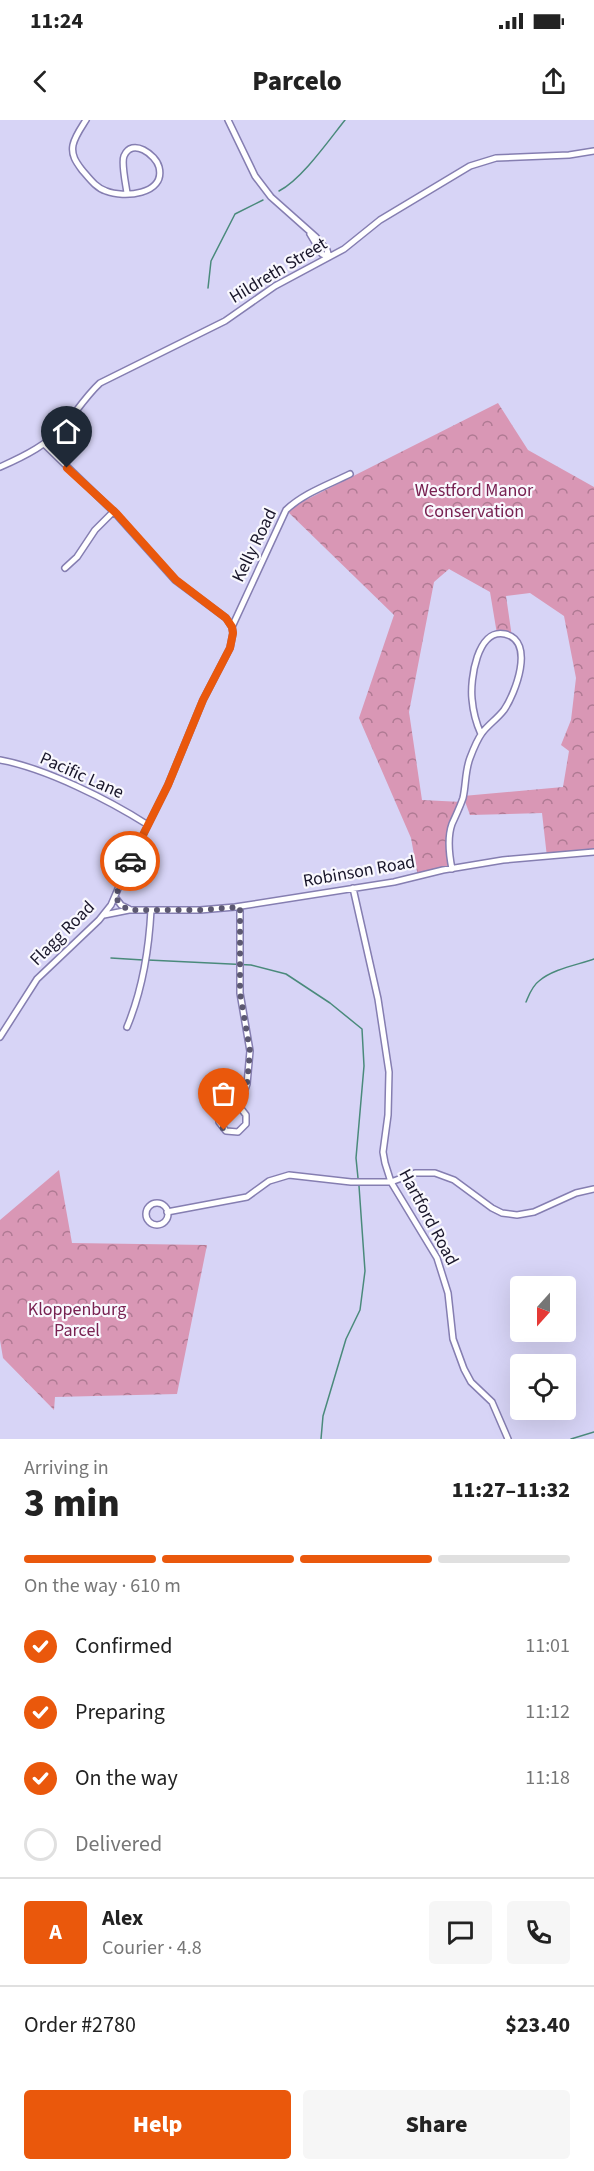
<!DOCTYPE html>
<html lang="en">
<head>
<meta charset="utf-8">
<style>
	body { margin:0; font-family:"Source Sans 3",sans-serif; background:#f6f6f6; color:#222; height:100vh; display:flex; flex-direction:column; font-size:22px; white-space:nowrap }
	* { box-sizing:border-box; margin:0 }
	p { font-size:20px; color:#767676 }
	.icon { flex:none; width:33px; height:33px; fill:none; stroke:currentColor; stroke-width:2; stroke-linecap:round; stroke-linejoin:round }
	.map { position:relative; height:1319px; overflow:hidden }
	.drawer { display:flex; flex-direction:column; background:#fff; flex:1 }
	.drawer>* { flex:none }
	.needle { width:39px; rotate:201deg }
	.controls { position:absolute; left:510px; top:1156px; display:grid; gap:12px }
	.controls a { display:grid; place-items:center; width:66px; height:66px; border-radius:6px; background:#fff; box-shadow:0 6px 24px #0002; font-size:30px }
	.pin { position:absolute; display:grid; place-items:center; width:51px; height:51px; color:#fff; margin:-62px -26px; border-radius:50% 50% 50% 0; rotate:-45deg; box-shadow:0 0 6px #0007 }
	.pin .icon { rotate:45deg }
	.courier { position:absolute; display:grid; place-items:center; width:60px; height:60px; margin:-30px; border:4px solid #ea580c; border-radius:50%; background:#fff; color:#222; box-shadow:0 2px 8px #0007 }
	.summary em { font-style:normal; font-weight:800 }
	.summary div { display:flex; flex-direction:column-reverse }
	.summary { display:flex; align-items:center; justify-content:space-between; height:102px; padding:0 24px }
	h1 { font-size:39px; font-weight:800; line-height:45px }
	.bar { display:grid; grid-template-columns:repeat(4,1fr); gap:9px 6px; align-content:center; height:72px; padding:0 24px }
	.bar i { height:8px; border-radius:4px; background:#e0e0e0 }
	.bar .on { background:#ea580c }
	.bar p { grid-column:span 4 }
	.line { display:flex; align-items:center; gap:15px; padding:0 24px; border-top:2px solid #e0e0e0 }
	.line div { flex:1 }
	.round { display:grid; place-items:center; flex:none; width:63px; height:63px; border-radius:6px; background:#f6f6f6 }
	ol { padding:0 24px; list-style:none }
	li { display:flex; align-items:center; gap:18px; height:66px }
	li p { margin-inline-start:auto }
	li .icon { padding:6px; border-radius:50%; background:#ea580c; color:#fff; stroke-width:4 }
	li:last-child { color:#767676 }
	li i { width:33px; height:33px; border:3px solid #e0e0e0; border-radius:50% }
	.cta { display:flex; gap:12px; margin-top:auto; padding:12px 24px }
	.cta a { flex:1; height:69px; border-radius:6px; background:#ea580c; color:#fff; font-size:24px; font-weight:800; line-height:69px; text-align:center }
	.cta a+a { background:#f6f6f6; color:#222 }
	.status { display:flex; justify-content:space-between; align-items:center; height:42px; padding:0 30px; background:#fff; direction:ltr }
	.status svg { height:16px; fill:currentColor }
	header { display:flex; justify-content:space-between; align-items:center; height:78px; padding:0 24px; background:#fff; font-size:27px; font-weight:800 }
	.map>svg:first-child { display:block }
	.forest { fill:url(#forest-crowns) }
	.lines { fill:none; stroke-linecap:round; stroke-linejoin:round }
	.stream { stroke:#4a8a7b; stroke-width:1.5 }
	.street-casing { stroke:#857eb1; stroke-width:8 }
	.street { stroke:#fff; stroke-width:5 }
	.done { stroke:#5c5871; stroke-width:6; stroke-dasharray:0 10.8 }
	.route { stroke:#ea580c; stroke-width:8 }
	.labels { text-anchor:middle; stroke-width:4.5; stroke-linejoin:round; paint-order:stroke }
	.street-label { font-size:18px; fill:#19162a; stroke:#f9f8fe }
	.park-label { font-size:18px; fill:#782151; stroke:#f9f8fe }
</style>
</head>
<body>
<div class="status"><b>11:24</b><svg viewBox="0 0 49 12"><path d="M0 12V9h3v3zM5 12V6h3v6zM10 12V3h3v9zM15 12V0h3v12zM26 1h20v11H26zM47 4h2v5h-2z"/></svg></div>
<header><svg class="icon" aria-label="back" viewBox="0 0 24 24"><path d="M15 5l-7 7 7 7"/></svg>Parcelo<svg class="icon" aria-label="share" viewBox="0 0 24 24"><path d="M12 15V3M7 8l5-5 5 5M5 13v7h14v-7"/></svg></header>
<div class="map">
<svg width="594" height="1319" viewBox="0 0 594 1319">
	<defs>
		<pattern id="forest-crowns" width="20" height="18" patternUnits="userSpaceOnUse" patternTransform="scale(1.5)"><rect width="20" height="18" fill="#d997b5"/><path d="M2 6a3 3 0 1 1 6 0M12 15a3 3 0 1 1 6 0" fill="none" stroke="#af7a93"/></pattern>
	</defs>
	<rect width="100%" height="100%" fill="#d7d4f6"/>
	<path class="forest" d="M 498,283 L 528,330 L 594,367 L 594,731 L 547,737 L 542,693 L 470,695 L 463,676 L 563,667 L 569,631 L 561,625 L 571,600 L 576,558 L 564,496 L 530,473 L 506,476 L 512,517 L 497,514 L 490,472 L 449,449 L 434,462 L 409,592 L 422,680 L 462,682 L 449,719 L 452,749 L 418,757 L 411,718 L 359,598 L 394,495 L 286,390 Z
		M 59,1050 L 72,1123 L 207,1125 L 177,1274 L 55,1277 L 54,1290 L 3,1238 L 0,1220 L 0,1100 Z"/>
	<g class="lines">
		<path class="stream" d="M 279,71 C 302,59 329,20 345,0
			M 208,168 L 211,141 L 235,94 L 263,80
			M 111,838 L 143,840
			M 148,840 L 251,845 L 286,854 L 330,883 L 362,909 L 364,946 L 356,1038 L 358,1058
			M 526,882 C 529,875 532,866 539,861 C 553,849 577,845 594,839
			M 321,1319 L 323,1296 L 346,1219 L 360,1190 L 365,1151 L 359,1066
			M 571,1319 L 594,1312"/>
		<defs>
			<path id="street" d="M 86,0 C 81,8 75,16 73,25 C 71,35 76,42 82,50 C 89,58 96,68 106,71 C 123,78 166,75 159,47 C 156,35 132,17 124,36 C 121,43 126,65 127,73
				M 228,0 L 255,56 L 271,77 L 316,117 L 327,130 L 329,137
				M 310,114 L 322,134 L 329,137
				M 0,347 C 25,336 49,324 67,303 C 78,289 87,275 100,263 L 225,201 L 275,166 L 344,129 L 380,100 L 470,46 L 496,38 L 569,35 L 594,31
				M 65,448 L 77,437 L 95,410 L 114,391
				M 232,507 L 286,390 C 304,373 328,365 350,354
				M 0,640 C 45,648 109,680 148,705
				M 452,749 C 449,734 447,718 452,704 C 456,695 460,687 463,678 C 466,665 465,651 470,638 C 473,630 477,620 482,613 C 488,605 497,599 504,590 C 515,574 536,521 505,514 C 477,508 470,560 472,579 C 473,591 476,603 481,614
				M 353,768 L 378,879 L 389,952 L 388,995 L 383,1032 L 385,1043 L 391,1062 L 437,1138 L 448,1173 L 453,1219 L 464,1249 L 471,1262 L 492,1282 L 508,1319
				M 115,777 L 121,785 L 129,789
				M 104,795 L 129,790 L 200,790 L 235,787 L 394,762 L 443,750 L 503,740 L 594,732
				M 127,907 C 142,871 149,828 151,790
				M 0,917 L 37,859 L 99,800 L 111,785 L 130,741 L 168,665 L 203,580 L 230,528 L 233,513 L 232,507 L 226,498 L 175,460 L 116,394 L 44,324
				M 239,986 L 246,995 L 246,1004 L 238,1012 L 226,1011 L 219,1002 L 219,993 L 227,985 L 239,986 L 247,964 L 250,931 L 240,873 L 240,787
				M146 1094a11 11 0 1 1 22 0a11 11 0 1 1-22 0Z
				M 167,1092 L 247,1077 L 269,1061 L 289,1055 L 351,1062 L 391,1062 L 415,1053 L 435,1053 L 454,1060 L 492,1088 L 502,1093 L 517,1095 L 534,1092 L 576,1073 L 594,1069"/>
		</defs>
		<use href="#street" class="street-casing"/>
		<use href="#street" class="street"/>
	</g>
	<g class="lines">
		<path class="done" d="M 130,741 L 115,777 L 121,785 L 129,790 L 200,790 L 240,787 L 240,873 L 250,931 L 247,964 L 239,986 L 227,985 L 219,993 L 219,1002 L 224,1010"/>
		<path class="route" d="M 67,348 L 116,393 L 176,460 L 226,498 L 232,507 L 233,513 L 230,528 L 203,580 L 168,665 L 130,741"/>
	</g>
	<g class="labels">
		<g class="street-label">
			<text transform="translate(278 150) rotate(-31)" y="6">Hildreth Street</text>
			<text transform="translate(254 425) rotate(-64)" y="6">Kelly Road</text>
			<text transform="translate(82 655) rotate(24)" y="6">Pacific Lane</text>
			<text transform="translate(359 751) rotate(-10)" y="6">Robinson Road</text>
			<text transform="translate(62 813) rotate(-45)" y="6">Flagg Road</text>
			<text transform="translate(429 1097) rotate(62)" y="6">Hartford Road</text>
		</g>
		<g class="park-label">
			<text x="474" y="376">Westford Manor<tspan x="474" dy="21">Conservation</tspan></text>
			<text x="77" y="1195">Kloppenburg<tspan x="77" dy="21">Parcel</tspan></text>
		</g>
	</g>
</svg>
<div class="controls">
<a><svg class="needle" viewBox="-14 -14 28 28"><path d="M0-13l5 13h-10z" fill="#e53935"/><path d="M0 13l5-13h-10z" fill="#767676"/></svg></a>
<a><svg class="icon" aria-label="locate" viewBox="0 0 24 24"><circle cx="12" cy="12" r="6"/><path d="M12 2v4M12 18v4M2 12h4M18 12h4"/></svg></a>
</div>
<div class="pin" style="left:224px;top:1010px;background:#ea580c"><svg class="icon" aria-label="bag" viewBox="0 0 24 24"><path d="M5 8h14l-1 12H6zM9 8a3 3 0 0 1 6 0"/></svg></div>
<div class="pin" style="left:67px;top:348px;background:#1f2937"><svg class="icon" aria-label="home" viewBox="0 0 24 24"><path d="M3 11l9-7 9 7M6 9v11h12V9"/></svg></div>
<div class="courier" style="left:130px;top:741px"><svg class="icon" aria-label="car" viewBox="0 0 24 24"><path d="M5 17H2v-5l4-1 3-4h7l3 4 3 1v5h-3M9 17h6M6 11h13"/><circle cx="7" cy="17" r="2"/><circle cx="17" cy="17" r="2"/></svg></div>
</div>
<section class="drawer">
<div class="summary"><div><h1>3 min</h1><p>Arriving in</p></div><em>11:27–11:32</em></div>
<div class="bar"><i class="on"></i><i class="on"></i><i class="on"></i><i></i><p>On the way · 610 m</p></div>
<ol>
<li><svg class="icon" aria-label="check" viewBox="0 0 24 24"><path d="M5 12l5 5 9-10"/></svg>Confirmed<p>11:01</p></li>
<li><svg class="icon" aria-label="check" viewBox="0 0 24 24"><path d="M5 12l5 5 9-10"/></svg>Preparing<p>11:12</p></li>
<li><svg class="icon" aria-label="check" viewBox="0 0 24 24"><path d="M5 12l5 5 9-10"/></svg>On the way<p>11:18</p></li>
<li><i></i>Delivered</li>
</ol>
<div class="line" style="height:108px"><b class="round" style="background:#ea580c;color:#fff">A</b><div><b>Alex</b><p>Courier · 4.8</p></div><a class="round"><svg class="icon" aria-label="chat" viewBox="0 0 24 24"><path d="M4 5h16v11H9l-5 4z"/></svg></a><a class="round"><svg class="icon" aria-label="phone" viewBox="0 0 24 24"><path d="M5 4h4l2 5-3 2q2 4 5 5l2-3 5 2v4C11 20 4 13 5 4z"/></svg></a></div>
<div class="line" style="height:78px"><div>Order #2780</div><b>$23.40</b></div>
<div class="cta"><a>Help</a><a>Share</a></div>
</section>
</body>
</html>
